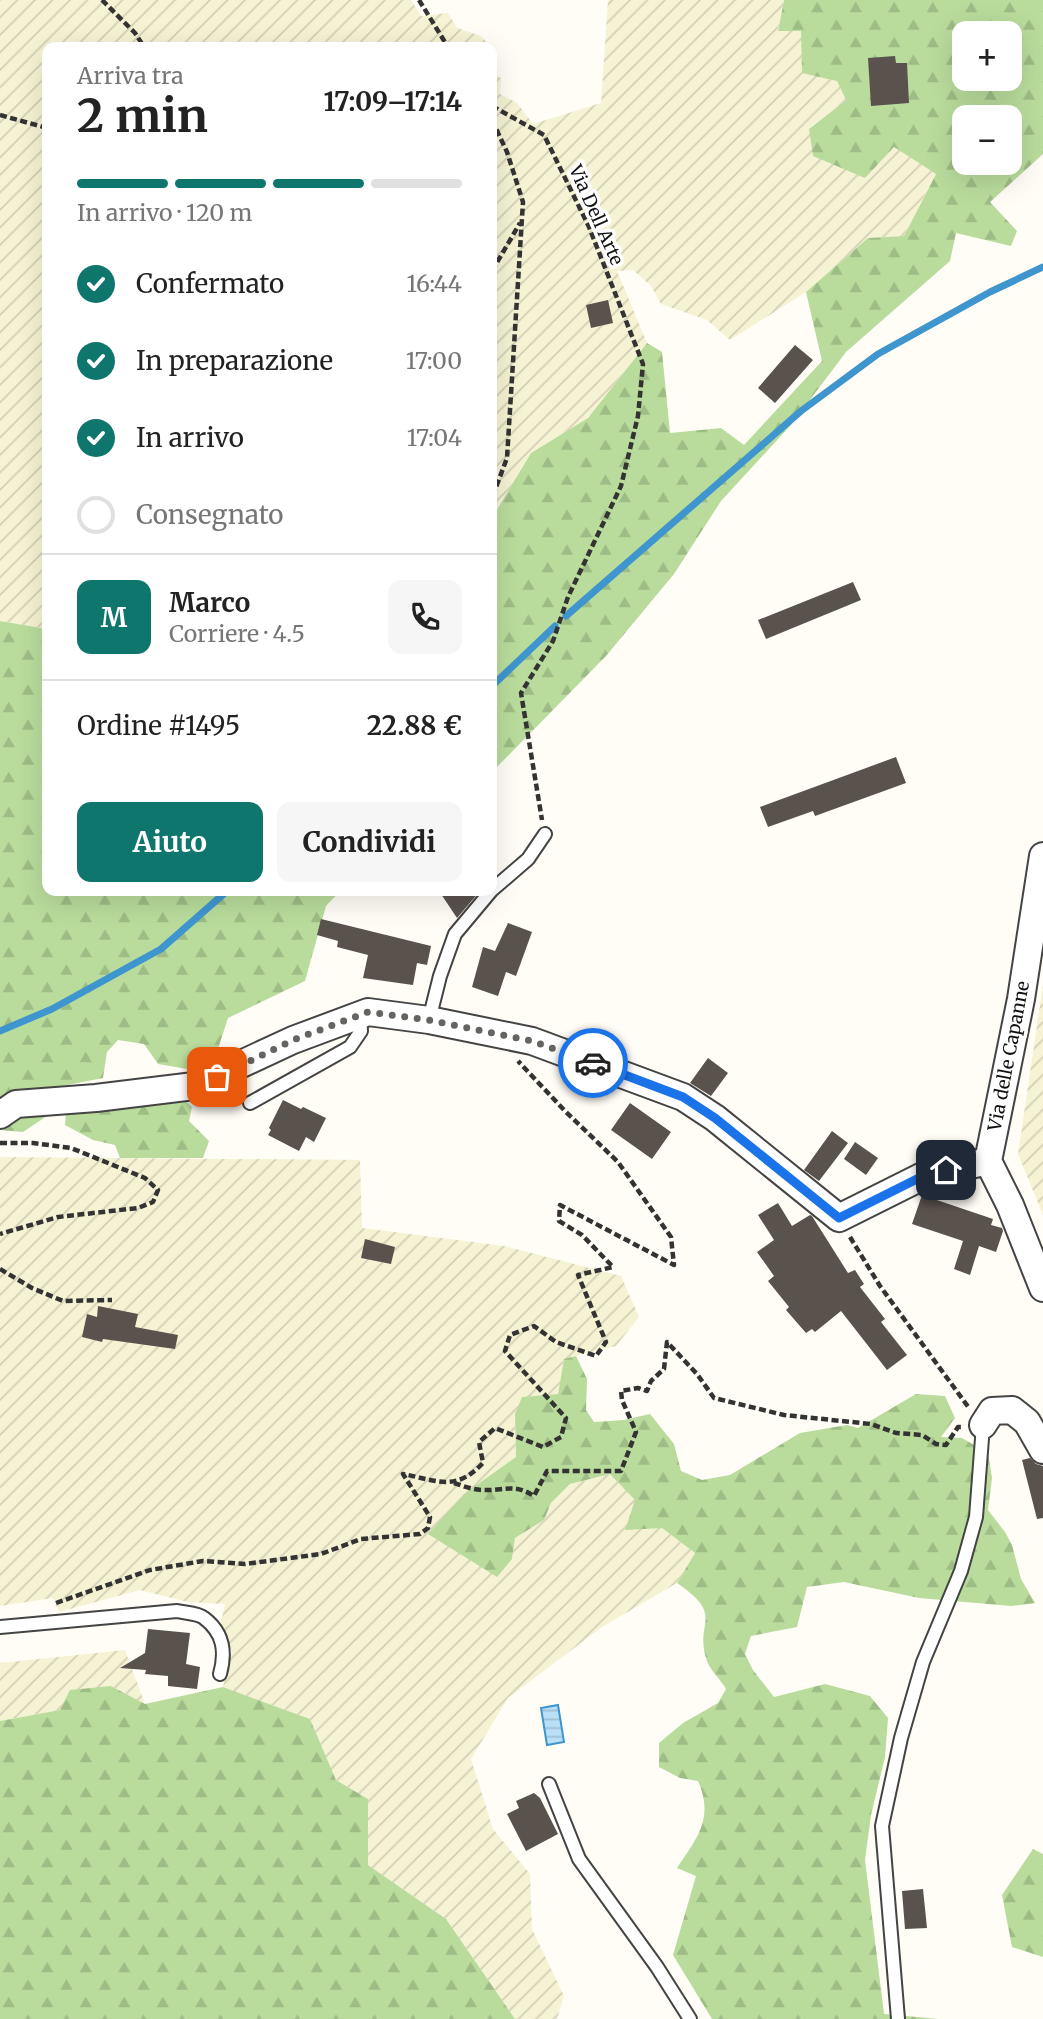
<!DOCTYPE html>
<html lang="it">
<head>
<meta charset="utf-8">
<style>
	body { margin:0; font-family:Merriweather,serif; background:#f6f6f6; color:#222; height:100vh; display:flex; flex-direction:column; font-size:26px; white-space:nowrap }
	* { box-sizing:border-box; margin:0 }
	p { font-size:23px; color:#767676 }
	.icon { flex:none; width:38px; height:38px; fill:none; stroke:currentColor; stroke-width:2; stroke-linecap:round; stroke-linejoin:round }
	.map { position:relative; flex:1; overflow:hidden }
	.side { position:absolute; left:42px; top:42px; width:455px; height:854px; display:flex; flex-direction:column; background:#fff; border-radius:14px; box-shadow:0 7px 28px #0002 }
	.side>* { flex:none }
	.buttons { position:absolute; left:952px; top:21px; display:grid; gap:14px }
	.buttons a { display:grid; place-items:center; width:70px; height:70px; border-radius:14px; background:#fff; box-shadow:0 7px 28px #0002; font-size:35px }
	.pin { position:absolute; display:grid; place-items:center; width:60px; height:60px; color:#fff; margin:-30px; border-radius:14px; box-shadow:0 4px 10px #0006 }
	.courier { position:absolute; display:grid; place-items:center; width:70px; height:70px; margin:-35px; border:5px solid #1a73e8; border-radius:50%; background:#fff; color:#222; box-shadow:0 2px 9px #0007 }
	.headline em { font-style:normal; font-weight:700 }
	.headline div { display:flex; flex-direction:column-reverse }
	.headline { display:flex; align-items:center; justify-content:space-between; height:119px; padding:0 35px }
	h1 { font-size:46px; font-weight:700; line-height:52px }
	.bar { display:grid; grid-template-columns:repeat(4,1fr); gap:10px 7px; align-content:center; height:84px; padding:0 35px }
	.bar i { height:9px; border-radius:5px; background:#e0e0e0 }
	.bar .selected { background:#0f766e }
	.bar p { grid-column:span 4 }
	.line { display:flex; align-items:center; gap:18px; padding:0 35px; border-top:2px solid #e0e0e0 }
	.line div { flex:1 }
	.round { display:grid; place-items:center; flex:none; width:74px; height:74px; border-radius:14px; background:#f6f6f6 }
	ol { padding:0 35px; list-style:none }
	li { display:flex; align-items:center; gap:21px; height:77px }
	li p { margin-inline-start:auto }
	li .icon { padding:7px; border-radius:50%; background:#0f766e; color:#fff; stroke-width:4 }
	li:last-child { color:#767676 }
	li i { width:38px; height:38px; border:4px solid #e0e0e0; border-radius:50% }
	.action { display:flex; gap:14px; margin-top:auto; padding:14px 35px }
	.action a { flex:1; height:80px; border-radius:14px; background:#0f766e; color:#fff; font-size:28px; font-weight:700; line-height:80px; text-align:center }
	.action a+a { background:#f6f6f6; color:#222 }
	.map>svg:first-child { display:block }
	.farmland { fill:url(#farmland-furrows) }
	.forest { fill:url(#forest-firs); fill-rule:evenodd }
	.water { fill:url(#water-rules); stroke:#3f96cf; stroke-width:2 }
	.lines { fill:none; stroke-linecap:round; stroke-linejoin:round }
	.stream { stroke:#3f96cf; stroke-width:7 }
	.building { fill:#5a524d }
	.service-casing { stroke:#444; stroke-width:16 }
	.minor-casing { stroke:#444; stroke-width:30 }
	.path { stroke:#333; stroke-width:4.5; stroke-dasharray:7 3.5; stroke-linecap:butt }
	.service { stroke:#fff; stroke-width:12 }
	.minor { stroke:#fff; stroke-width:26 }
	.done { stroke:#646461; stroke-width:7; stroke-dasharray:0 12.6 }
	.route { stroke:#1a73e8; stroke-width:9 }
	.labels { text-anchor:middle; stroke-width:7; stroke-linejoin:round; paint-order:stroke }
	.street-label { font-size:18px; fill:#111; stroke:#fff }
</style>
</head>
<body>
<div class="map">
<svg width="1043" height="2019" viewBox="0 0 1043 2019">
	<defs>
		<pattern id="farmland-furrows" width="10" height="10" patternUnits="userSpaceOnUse" patternTransform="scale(1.75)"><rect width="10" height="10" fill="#f6f3d4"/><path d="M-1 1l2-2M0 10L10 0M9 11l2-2" fill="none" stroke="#d2cfb5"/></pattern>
		<pattern id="forest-firs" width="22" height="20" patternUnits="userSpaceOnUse" patternTransform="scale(1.75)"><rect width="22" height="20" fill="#b9dc9c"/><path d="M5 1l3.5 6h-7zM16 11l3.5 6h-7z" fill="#9ebc85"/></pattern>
		<pattern id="water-rules" width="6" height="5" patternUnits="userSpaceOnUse" patternTransform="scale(1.75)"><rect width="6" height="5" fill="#b9e0f7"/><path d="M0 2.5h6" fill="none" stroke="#9ebfd3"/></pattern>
	</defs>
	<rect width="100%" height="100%" fill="#fffdf5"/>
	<path class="farmland" d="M 0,0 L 411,0 L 421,16 L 448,13 L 457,28 L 481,36 L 491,47 L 47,47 L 47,629 L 0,621 Z
		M 608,0 L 784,0 L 778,30 L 801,31 L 838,81 L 846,100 L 809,128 L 894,147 L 936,173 L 904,236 L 868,238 L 806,292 L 730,340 L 707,320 L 661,304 L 651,286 L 633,270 L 617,271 L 647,343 L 588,418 L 531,453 L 492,518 L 492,74 L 501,78 L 500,94 L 517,103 L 533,124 L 601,103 Z
		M 1043,985 L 1043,1215 L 1018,1154 Z
		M 0,1157 L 360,1160 L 362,1228 L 504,1246 L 621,1276 L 639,1317 L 616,1346 L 564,1359 L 558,1394 L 515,1414 L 516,1457 L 494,1474 L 512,1559 L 515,1538 L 544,1520 L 551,1503 L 570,1484 L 611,1474 L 662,1528 L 695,1553 L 677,1583 L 602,1627 L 508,1698 L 471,1759 L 493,1829 L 530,1874 L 532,1929 L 564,1996 L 557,2019 L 515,2019 L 446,1919 L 368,1865 L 368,1799 L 336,1780 L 310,1719 L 223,1687 L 232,1651 L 220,1627 L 225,1604 L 188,1602 L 140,1590 L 59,1612 L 53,1598 L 0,1606 Z
		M 125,1650 L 145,1704 L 111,1686 L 60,1710 L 0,1721 L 0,1663 Z"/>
	<path class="forest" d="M 784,0 L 1043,0 L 1043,154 L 990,202 L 1017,231 L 1011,246 L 956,233 L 950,261 L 846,352 L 791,425 L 721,501 L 674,574 L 606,656 L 492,772 L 492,518 L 531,453 L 588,418 L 647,343 L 662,352 L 670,433 L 721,428 L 744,445 L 822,361 L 806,292 L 868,238 L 904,236 L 936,174 L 894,147 L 865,178 L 813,156 L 809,129 L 846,100 L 837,81 L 802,73 L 801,31 L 778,31 ZM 964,33 L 1010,33 L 1010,79 L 964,79 ZM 964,117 L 1010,117 L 1010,163 L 964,163 Z
		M 0,621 L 47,629 L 47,891 L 340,891 L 326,906 L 305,981 L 228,1018 L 216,1055 L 187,1069 L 158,1064 L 144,1044 L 118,1040 L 107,1052 L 103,1078 L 47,1089 L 47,1116 L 23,1132 L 0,1130 Z
		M 85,1093 L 180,1096 L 192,1107 L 189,1121 L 209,1141 L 203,1158 L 120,1158 L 115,1145 L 93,1140 L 65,1125 L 66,1115 Z
		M 576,1356 L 587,1379 L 586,1410 L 594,1422 L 624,1420 L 650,1414 L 674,1444 L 681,1471 L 702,1480 L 730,1475 L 800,1433 L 847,1425 L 858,1428 L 916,1394 L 945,1396 L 955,1418 L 941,1437 L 962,1438 L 988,1453 L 992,1478 L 988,1510 L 1005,1532 L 1012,1545 L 1021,1579 L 1035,1603 L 1011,1606 L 919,1598 L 844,1582 L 807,1587 L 797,1627 L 751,1636 L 745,1654 L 753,1670 L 774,1697 L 825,1684 L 870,1696 L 888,1718 L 885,1757 L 871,1815 L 865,1860 L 884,2014 L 939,2019 L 712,2019 L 673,1955 L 696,1876 L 677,1868 C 698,1837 714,1818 698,1781 L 680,1778 L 659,1767 L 659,1743 L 683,1723 L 718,1703 L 726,1689 C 721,1680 710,1670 707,1661 C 693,1621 727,1617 677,1583 L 695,1553 L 662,1528 L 625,1530 L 635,1500 L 610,1474 L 570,1484 L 551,1503 L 544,1520 L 515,1538 L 512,1559 L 497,1577 L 428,1534 L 464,1494 L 516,1457 L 515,1414 L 522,1397 L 558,1394 L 564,1359 Z
		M 111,1686 L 145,1704 L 223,1687 L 310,1719 L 336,1780 L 368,1799 L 368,1865 L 446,1919 L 515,2019 L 0,2019 L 0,1721 L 60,1710 L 70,1690 Z
		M 1033,1849 L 1043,1854 L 1043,1957 L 1012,1947 L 1002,1895 Z"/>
	<path class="water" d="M 558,1705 L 564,1742 L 547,1745 L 541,1708 Z"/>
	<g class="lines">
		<path class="stream" d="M 566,616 L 801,411 L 878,354 L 990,292 L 1043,267
			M 492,686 L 555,626
			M 0,1031 L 52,1009 L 161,949 L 227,891"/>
	</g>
	<path class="building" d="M 895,56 L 896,63 L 907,63 L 909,103 L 871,106 L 868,58 Z
		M 608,300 L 613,323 L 591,328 L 586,305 Z
		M 795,345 L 813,360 L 775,403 L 758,388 Z
		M 853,582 L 861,600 L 766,639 L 758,620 Z
		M 896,757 L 906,783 L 815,816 L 813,811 L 768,827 L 760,807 Z
		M 439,891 L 480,891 L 457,918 Z
		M 321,919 L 431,946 L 427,965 L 417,963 L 413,985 L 363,978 L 368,955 L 337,947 L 338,941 L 317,935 Z
		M 508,923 L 532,932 L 516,976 L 506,972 L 498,996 L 472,987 L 483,947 L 495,951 Z
		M 708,1058 L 728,1073 L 711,1096 L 690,1083 Z
		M 283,1100 L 301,1109 L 303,1107 L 326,1118 L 314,1142 L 306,1137 L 299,1151 L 268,1135 L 271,1130 L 269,1128 Z
		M 630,1103 L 671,1132 L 652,1159 L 611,1130 Z
		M 832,1131 L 848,1143 L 819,1181 L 804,1170 Z
		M 855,1142 L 878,1158 L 866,1175 L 844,1159 Z
		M 922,1195 L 993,1219 L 991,1225 L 1002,1228 L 1003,1231 L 996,1252 L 979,1246 L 970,1275 L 954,1269 L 963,1241 L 912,1224 Z
		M 778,1203 L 792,1226 L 810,1215 L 812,1216 L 848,1273 L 855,1270 L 864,1284 L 860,1287 L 885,1319 L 881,1322 L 907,1355 L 887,1370 L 841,1311 L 815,1332 L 812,1329 L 806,1333 L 786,1310 L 789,1307 L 768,1281 L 774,1276 L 757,1252 L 774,1240 L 758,1215 Z
		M 365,1239 L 395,1247 L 391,1264 L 361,1258 Z
		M 98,1306 L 138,1314 L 135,1327 L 178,1335 L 175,1349 L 103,1339 L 102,1342 L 82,1337 L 87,1314 L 97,1317 Z
		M 1030,1458 L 1036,1464 L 1043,1466 L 1043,1518 L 1037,1519 L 1022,1460 Z
		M 148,1629 L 190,1633 L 186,1664 L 200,1667 L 197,1689 L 168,1686 L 168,1676 L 145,1674 L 146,1670 L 120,1668 L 145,1653 Z
		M 534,1793 L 540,1798 L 558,1834 L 526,1851 L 507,1814 L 519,1808 L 516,1801 Z
		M 923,1889 L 927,1928 L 905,1929 L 902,1891 Z"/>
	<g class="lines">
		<defs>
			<path id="service" d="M 492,890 L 528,859 L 545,834
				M 429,1020 L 440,976 L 455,934 L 491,891
				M 250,1103 L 350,1047 L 361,1031 L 360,1015
				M 0,1627 L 177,1611 C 185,1613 198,1613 204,1618 C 224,1633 226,1652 220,1674
				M 549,1784 L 579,1859 L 657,1967 L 690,2019
				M 898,2019 L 882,1826 L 901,1738 L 923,1662 L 961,1571 L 976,1517 L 983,1425"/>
			<path id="minor" d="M 1043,856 L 1021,999 L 988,1161 L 1010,1205 L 1043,1288
				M 0,1115 L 16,1104 L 96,1098 L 194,1086 L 293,1040 L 368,1012 L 429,1020 L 532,1041 L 683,1097 L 715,1118 L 839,1218 L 925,1175 L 988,1161
				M 983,1425 L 992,1411 L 1012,1410 L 1027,1422 L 1043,1450"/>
		</defs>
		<use href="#service" class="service-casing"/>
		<use href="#minor" class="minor-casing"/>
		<path class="path" d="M 102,0 L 135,33 L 144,47
			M 419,0 L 448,47
			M 492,106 L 544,135 L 589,227 L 643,364 L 638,416 L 621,486 L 568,597 L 553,641 L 521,693 L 542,820
			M 0,115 L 47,128
			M 492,120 L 507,152 L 523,202 L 507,458 L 492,498
			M 492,271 L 520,223
			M 0,1143 L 33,1143 L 71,1148 L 145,1178 L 158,1190 L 153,1202 L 138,1208 L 58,1217 L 0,1234
			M 850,1237 L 880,1286 L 969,1408
			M 0,1269 L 32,1288 L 63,1301 L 112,1300
			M 454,1483 C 463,1486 473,1490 483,1490 C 504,1491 514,1483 534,1496 L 547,1471 L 621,1471 L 636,1432 L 622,1400 L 621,1391 L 638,1388 L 647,1391 L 651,1381 L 664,1369 L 667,1342 L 697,1374 L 714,1398 L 784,1415 L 871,1424 L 896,1433 L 922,1435 L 936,1444 L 946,1445 L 958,1427 L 961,1427
			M 56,1603 L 150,1570 L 203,1561 L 245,1564 L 321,1554 L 361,1539 L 420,1534 L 428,1528 L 430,1517 L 403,1474 C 439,1481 455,1492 483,1463 L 479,1442 L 495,1428 L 543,1447 L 561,1437 L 566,1418 L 505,1351 L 510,1335 L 534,1326 L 556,1342 L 596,1356 L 606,1342 L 578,1275 L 613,1267 L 582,1235 L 559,1221 L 560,1205 L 674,1265 L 671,1237 L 618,1162 L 565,1111 L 518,1061"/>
		<use href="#service" class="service"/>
		<use href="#minor" class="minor"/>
	</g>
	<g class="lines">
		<path class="done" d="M 217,1077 L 293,1040 L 368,1012 L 429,1020 L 532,1041 L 593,1063"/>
		<path class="route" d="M 593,1063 L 683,1097 L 715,1118 L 839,1218 L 925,1175 L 946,1170"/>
	</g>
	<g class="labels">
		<g class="street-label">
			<text transform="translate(596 215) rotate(66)" y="6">Via Dell Arte</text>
			<text transform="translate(1009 1056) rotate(-79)" y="6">Via delle Capanne</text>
		</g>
	</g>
</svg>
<div class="buttons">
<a>+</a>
<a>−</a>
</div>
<div class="pin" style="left:217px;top:1077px;background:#ea580c"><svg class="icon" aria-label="bag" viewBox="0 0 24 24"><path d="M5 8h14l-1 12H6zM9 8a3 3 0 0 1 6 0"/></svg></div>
<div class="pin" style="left:946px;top:1170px;background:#1f2937"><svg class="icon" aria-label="home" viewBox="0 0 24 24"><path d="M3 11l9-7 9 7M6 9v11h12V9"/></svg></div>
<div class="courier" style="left:593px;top:1063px"><svg class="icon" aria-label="car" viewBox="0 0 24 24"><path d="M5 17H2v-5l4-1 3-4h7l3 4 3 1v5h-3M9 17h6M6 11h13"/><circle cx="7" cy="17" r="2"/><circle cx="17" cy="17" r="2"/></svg></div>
<section class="side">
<div class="headline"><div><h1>2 min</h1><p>Arriva tra</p></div><em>17:09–17:14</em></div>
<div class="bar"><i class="selected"></i><i class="selected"></i><i class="selected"></i><i></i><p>In arrivo · 120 m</p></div>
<ol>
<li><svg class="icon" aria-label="check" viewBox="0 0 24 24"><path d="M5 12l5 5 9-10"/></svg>Confermato<p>16:44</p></li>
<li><svg class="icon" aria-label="check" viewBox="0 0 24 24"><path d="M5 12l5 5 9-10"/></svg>In preparazione<p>17:00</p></li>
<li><svg class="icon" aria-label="check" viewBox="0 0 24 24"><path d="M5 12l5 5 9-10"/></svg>In arrivo<p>17:04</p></li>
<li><i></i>Consegnato</li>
</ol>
<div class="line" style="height:126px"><b class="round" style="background:#0f766e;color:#fff">M</b><div><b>Marco</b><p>Corriere · 4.5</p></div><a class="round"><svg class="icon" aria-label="phone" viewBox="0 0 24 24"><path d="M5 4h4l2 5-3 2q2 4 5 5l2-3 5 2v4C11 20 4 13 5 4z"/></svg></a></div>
<div class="line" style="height:91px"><div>Ordine #1495</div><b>22.88 €</b></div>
<div class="action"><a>Aiuto</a><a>Condividi</a></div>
</section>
</div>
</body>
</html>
